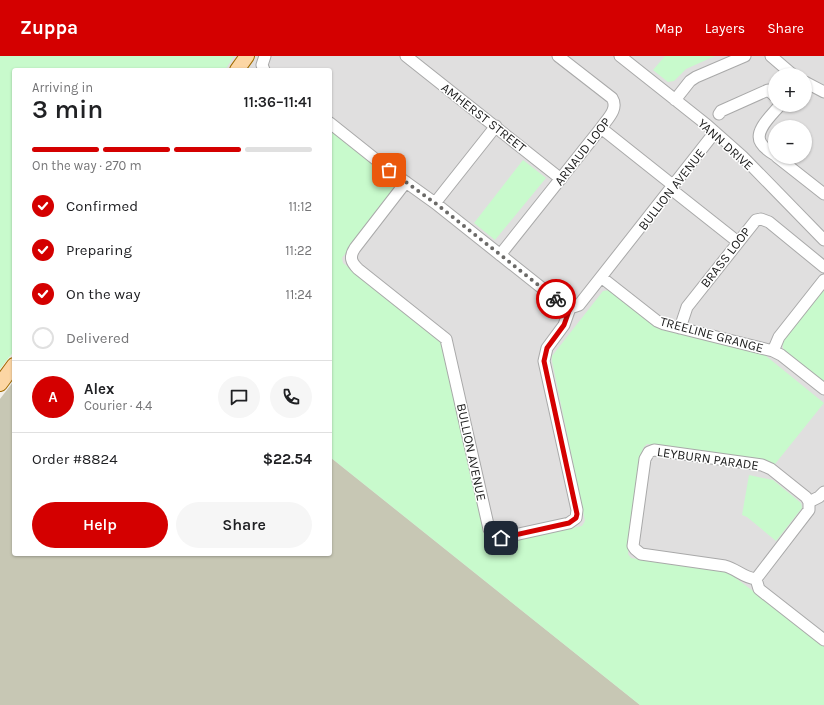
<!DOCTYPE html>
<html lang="en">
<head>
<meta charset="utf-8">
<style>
	body { margin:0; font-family:Karla,sans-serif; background:#f6f6f6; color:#202124; height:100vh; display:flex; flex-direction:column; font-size:15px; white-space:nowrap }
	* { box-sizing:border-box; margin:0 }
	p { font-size:13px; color:#757577 }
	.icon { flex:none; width:22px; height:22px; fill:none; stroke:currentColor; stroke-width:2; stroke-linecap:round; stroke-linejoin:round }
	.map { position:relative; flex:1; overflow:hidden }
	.details { position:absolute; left:12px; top:12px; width:320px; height:488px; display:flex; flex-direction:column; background:#fff; border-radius:4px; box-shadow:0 1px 3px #0004 }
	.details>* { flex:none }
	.controls { position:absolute; left:768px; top:12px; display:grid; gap:8px }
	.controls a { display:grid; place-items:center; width:44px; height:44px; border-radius:50%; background:#fff; box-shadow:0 1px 3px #0004; font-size:20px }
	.pin { position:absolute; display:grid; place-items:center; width:34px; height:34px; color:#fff; margin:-17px; border-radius:8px; box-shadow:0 2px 6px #0006 }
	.courier { position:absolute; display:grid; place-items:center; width:40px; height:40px; margin:-20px; border:3px solid #d40000; border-radius:50%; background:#fff; color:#222; box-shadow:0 1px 5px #0007 }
	.head em { font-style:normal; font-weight:600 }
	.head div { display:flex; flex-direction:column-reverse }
	.head { display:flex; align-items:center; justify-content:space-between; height:68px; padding:0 20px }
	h1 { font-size:26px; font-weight:600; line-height:30px }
	.bar { display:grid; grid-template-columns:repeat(4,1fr); gap:6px 4px; align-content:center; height:48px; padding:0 20px }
	.bar i { height:5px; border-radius:3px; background:#e0e0e0 }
	.bar .current { background:#d40000 }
	.bar p { grid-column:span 4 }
	.line { display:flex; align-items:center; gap:10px; padding:0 20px; border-top:1px solid #e0e0e0 }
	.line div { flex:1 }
	.round { display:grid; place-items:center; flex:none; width:42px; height:42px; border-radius:21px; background:#f6f6f6 }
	ol { padding:0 20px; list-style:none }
	li { display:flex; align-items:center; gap:12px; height:44px }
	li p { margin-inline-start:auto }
	li .icon { padding:4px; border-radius:50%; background:#d40000; color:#fff; stroke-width:4 }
	li:last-child { color:#757577 }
	li i { width:22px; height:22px; border:2px solid #e0e0e0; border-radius:50% }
	.primary-button { display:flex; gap:8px; margin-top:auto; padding:8px 20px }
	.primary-button a { flex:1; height:46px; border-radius:24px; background:#d40000; color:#fff; font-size:16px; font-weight:600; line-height:46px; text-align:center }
	.primary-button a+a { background:#f6f6f6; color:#202124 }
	header { display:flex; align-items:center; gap:24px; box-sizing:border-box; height:56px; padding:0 20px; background:#d40000; color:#fff }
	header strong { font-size:19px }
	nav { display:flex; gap:22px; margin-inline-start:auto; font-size:14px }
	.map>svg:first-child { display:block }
	.residential { fill:#e0dfdf; fill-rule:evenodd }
	.construction { fill:#c7c7b4 }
	.park { fill:#c8facc }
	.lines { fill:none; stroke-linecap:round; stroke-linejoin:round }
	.minor-casing { stroke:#a9a9a9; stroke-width:13 }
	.major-casing { stroke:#a06b00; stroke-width:16 }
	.minor { stroke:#fff; stroke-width:11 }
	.major { stroke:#fcd6a4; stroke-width:14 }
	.done { stroke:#6b6a68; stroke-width:4; stroke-dasharray:0 7.2 }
	.route { stroke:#d40000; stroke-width:5 }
	.labels { text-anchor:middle; stroke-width:3; stroke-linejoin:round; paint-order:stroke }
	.street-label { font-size:13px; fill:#222; stroke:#fff }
</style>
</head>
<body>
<header>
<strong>Zuppa</strong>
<nav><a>Map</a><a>Layers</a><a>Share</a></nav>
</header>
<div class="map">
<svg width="824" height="649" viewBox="0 0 824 649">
	<rect width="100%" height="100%" fill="#f2efe9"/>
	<path class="residential" d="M 38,0 L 824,0 L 824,649 L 0,649 L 0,343 L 14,325 L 14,498 L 330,498 L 330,14 L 55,14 ZM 775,19 L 805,19 L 805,49 L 775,49 ZM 775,71 L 805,71 L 805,101 L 775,101 Z"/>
	<path class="construction" d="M 14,325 L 14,498 L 330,498 L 330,401 L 640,649 L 0,649 L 0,343 Z"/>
	<path class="park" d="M 0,0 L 234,0 L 225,14 L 14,14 L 14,295 L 0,313 Z
		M 665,0 L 715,0 L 686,13 L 674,25 L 668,26 L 653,14 Z
		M 330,74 L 395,124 L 397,128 L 396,133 L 342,202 L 343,207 L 442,286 L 486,487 L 490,489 L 582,470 L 585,465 L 552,305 L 552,300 L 603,235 L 610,234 L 658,272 L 761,296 L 824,347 L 775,408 L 647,388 L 643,392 L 628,498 L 631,502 L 728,516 L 824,589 L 824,649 L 640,649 L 330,401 Z
		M 523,104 L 546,122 L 495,184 L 474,167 Z
		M 824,233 L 824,328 L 784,297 L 782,286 Z
		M 749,419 L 773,424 L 801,447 L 802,452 L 776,485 L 747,461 L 742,459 Z"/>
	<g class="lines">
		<defs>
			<path id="minor" d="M 406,0 L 561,123
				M 620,0 L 707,69 L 742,100 L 824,184
				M 771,0 L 793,19
				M 264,14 L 262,9 L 265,0
				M 805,26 L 824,36
				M 675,44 L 690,25 L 696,21 L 745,0
				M 719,58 L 721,55 L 768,34 L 775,40
				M 330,67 L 389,114 L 435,147 L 562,248 L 570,252
				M 601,72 L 674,130
				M 775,99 C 770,96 764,92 761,87 C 753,75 773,58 780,49
				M 777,101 L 824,138
				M 406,126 L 355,192 C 349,201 351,206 358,213 L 446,283 L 489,473 L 493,480 L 501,482 L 569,467 L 576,462 L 577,454 L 544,305 L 547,292 L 564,269 L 570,252 L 579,249 L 715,76
				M 671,133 L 738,186
				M 435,147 L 496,70
				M 500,199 L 601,72 C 607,63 619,53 612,42 L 558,0
				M 601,221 L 657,265 L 664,268 L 773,295 L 781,299 L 824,333
				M 680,272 L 687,251 L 756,164 L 761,163 L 769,166 L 824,211
				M 773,295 L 779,281 L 824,224
				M 809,446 L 806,441 L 771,413 L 762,409 L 654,394 L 649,396 L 645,403 L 633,490 L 635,493 L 641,498 L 725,510 C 737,513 742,521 756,523 L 759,533 L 824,584
				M 756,523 L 809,454 L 809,446 L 819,441 L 824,436"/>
			<path id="major" d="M 237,14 L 247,0
				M 0,328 L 14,309"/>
		</defs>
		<use href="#minor" class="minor-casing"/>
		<use href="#major" class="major-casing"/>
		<use href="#minor" class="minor"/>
		<use href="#major" class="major"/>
	</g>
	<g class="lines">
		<path class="done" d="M 389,114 L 435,147 L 556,243"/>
		<path class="route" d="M 501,482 L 569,467 L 576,462 L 577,458 L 544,305 L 547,292 L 564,269 L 570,252 L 556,243"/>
	</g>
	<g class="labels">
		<g class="street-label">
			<text transform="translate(484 61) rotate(38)" y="5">AMHERST STREET</text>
			<text transform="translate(726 88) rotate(42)" y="5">YANN DRIVE</text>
			<text transform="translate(582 95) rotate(-52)" y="5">ARNAUD LOOP</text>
			<text transform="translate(671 133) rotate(-52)" y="5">BULLION AVENUE</text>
			<text transform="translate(725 201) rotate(-52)" y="5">BRASS LOOP</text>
			<text transform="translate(712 278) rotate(15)" y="5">TREELINE GRANGE</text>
			<text transform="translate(472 396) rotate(78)" y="5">BULLION AVENUE</text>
			<text transform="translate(708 402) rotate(8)" y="5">LEYBURN PARADE</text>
		</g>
	</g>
</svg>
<div class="controls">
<a>+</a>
<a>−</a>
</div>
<div class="pin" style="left:389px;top:114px;background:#ea580c"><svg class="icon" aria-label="bag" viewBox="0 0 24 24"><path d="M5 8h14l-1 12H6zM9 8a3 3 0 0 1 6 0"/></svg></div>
<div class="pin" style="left:501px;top:482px;background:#1f2937"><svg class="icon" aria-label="home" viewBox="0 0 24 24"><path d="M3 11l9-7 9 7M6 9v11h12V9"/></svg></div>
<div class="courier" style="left:556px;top:243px"><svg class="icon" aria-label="bike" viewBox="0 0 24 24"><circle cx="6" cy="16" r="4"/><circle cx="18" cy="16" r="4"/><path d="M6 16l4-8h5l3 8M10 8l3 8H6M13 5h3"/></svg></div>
<section class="details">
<div class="head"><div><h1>3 min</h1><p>Arriving in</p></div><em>11:36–11:41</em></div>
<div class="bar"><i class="current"></i><i class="current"></i><i class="current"></i><i></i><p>On the way · 270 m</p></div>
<ol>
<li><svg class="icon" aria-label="check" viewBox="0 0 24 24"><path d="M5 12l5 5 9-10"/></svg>Confirmed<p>11:12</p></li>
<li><svg class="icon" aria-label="check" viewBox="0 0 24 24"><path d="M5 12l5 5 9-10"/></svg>Preparing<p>11:22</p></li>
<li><svg class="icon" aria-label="check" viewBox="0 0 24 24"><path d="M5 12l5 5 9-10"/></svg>On the way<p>11:24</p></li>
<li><i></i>Delivered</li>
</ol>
<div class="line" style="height:72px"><b class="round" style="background:#d40000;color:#fff">A</b><div><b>Alex</b><p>Courier · 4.4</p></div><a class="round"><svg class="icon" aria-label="chat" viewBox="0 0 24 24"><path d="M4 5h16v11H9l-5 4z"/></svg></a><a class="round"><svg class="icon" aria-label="phone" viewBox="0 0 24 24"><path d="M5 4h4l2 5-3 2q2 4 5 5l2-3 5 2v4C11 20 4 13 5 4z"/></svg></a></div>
<div class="line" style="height:52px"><div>Order #8824</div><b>$22.54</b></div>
<div class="primary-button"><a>Help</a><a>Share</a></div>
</section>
</div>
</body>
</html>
